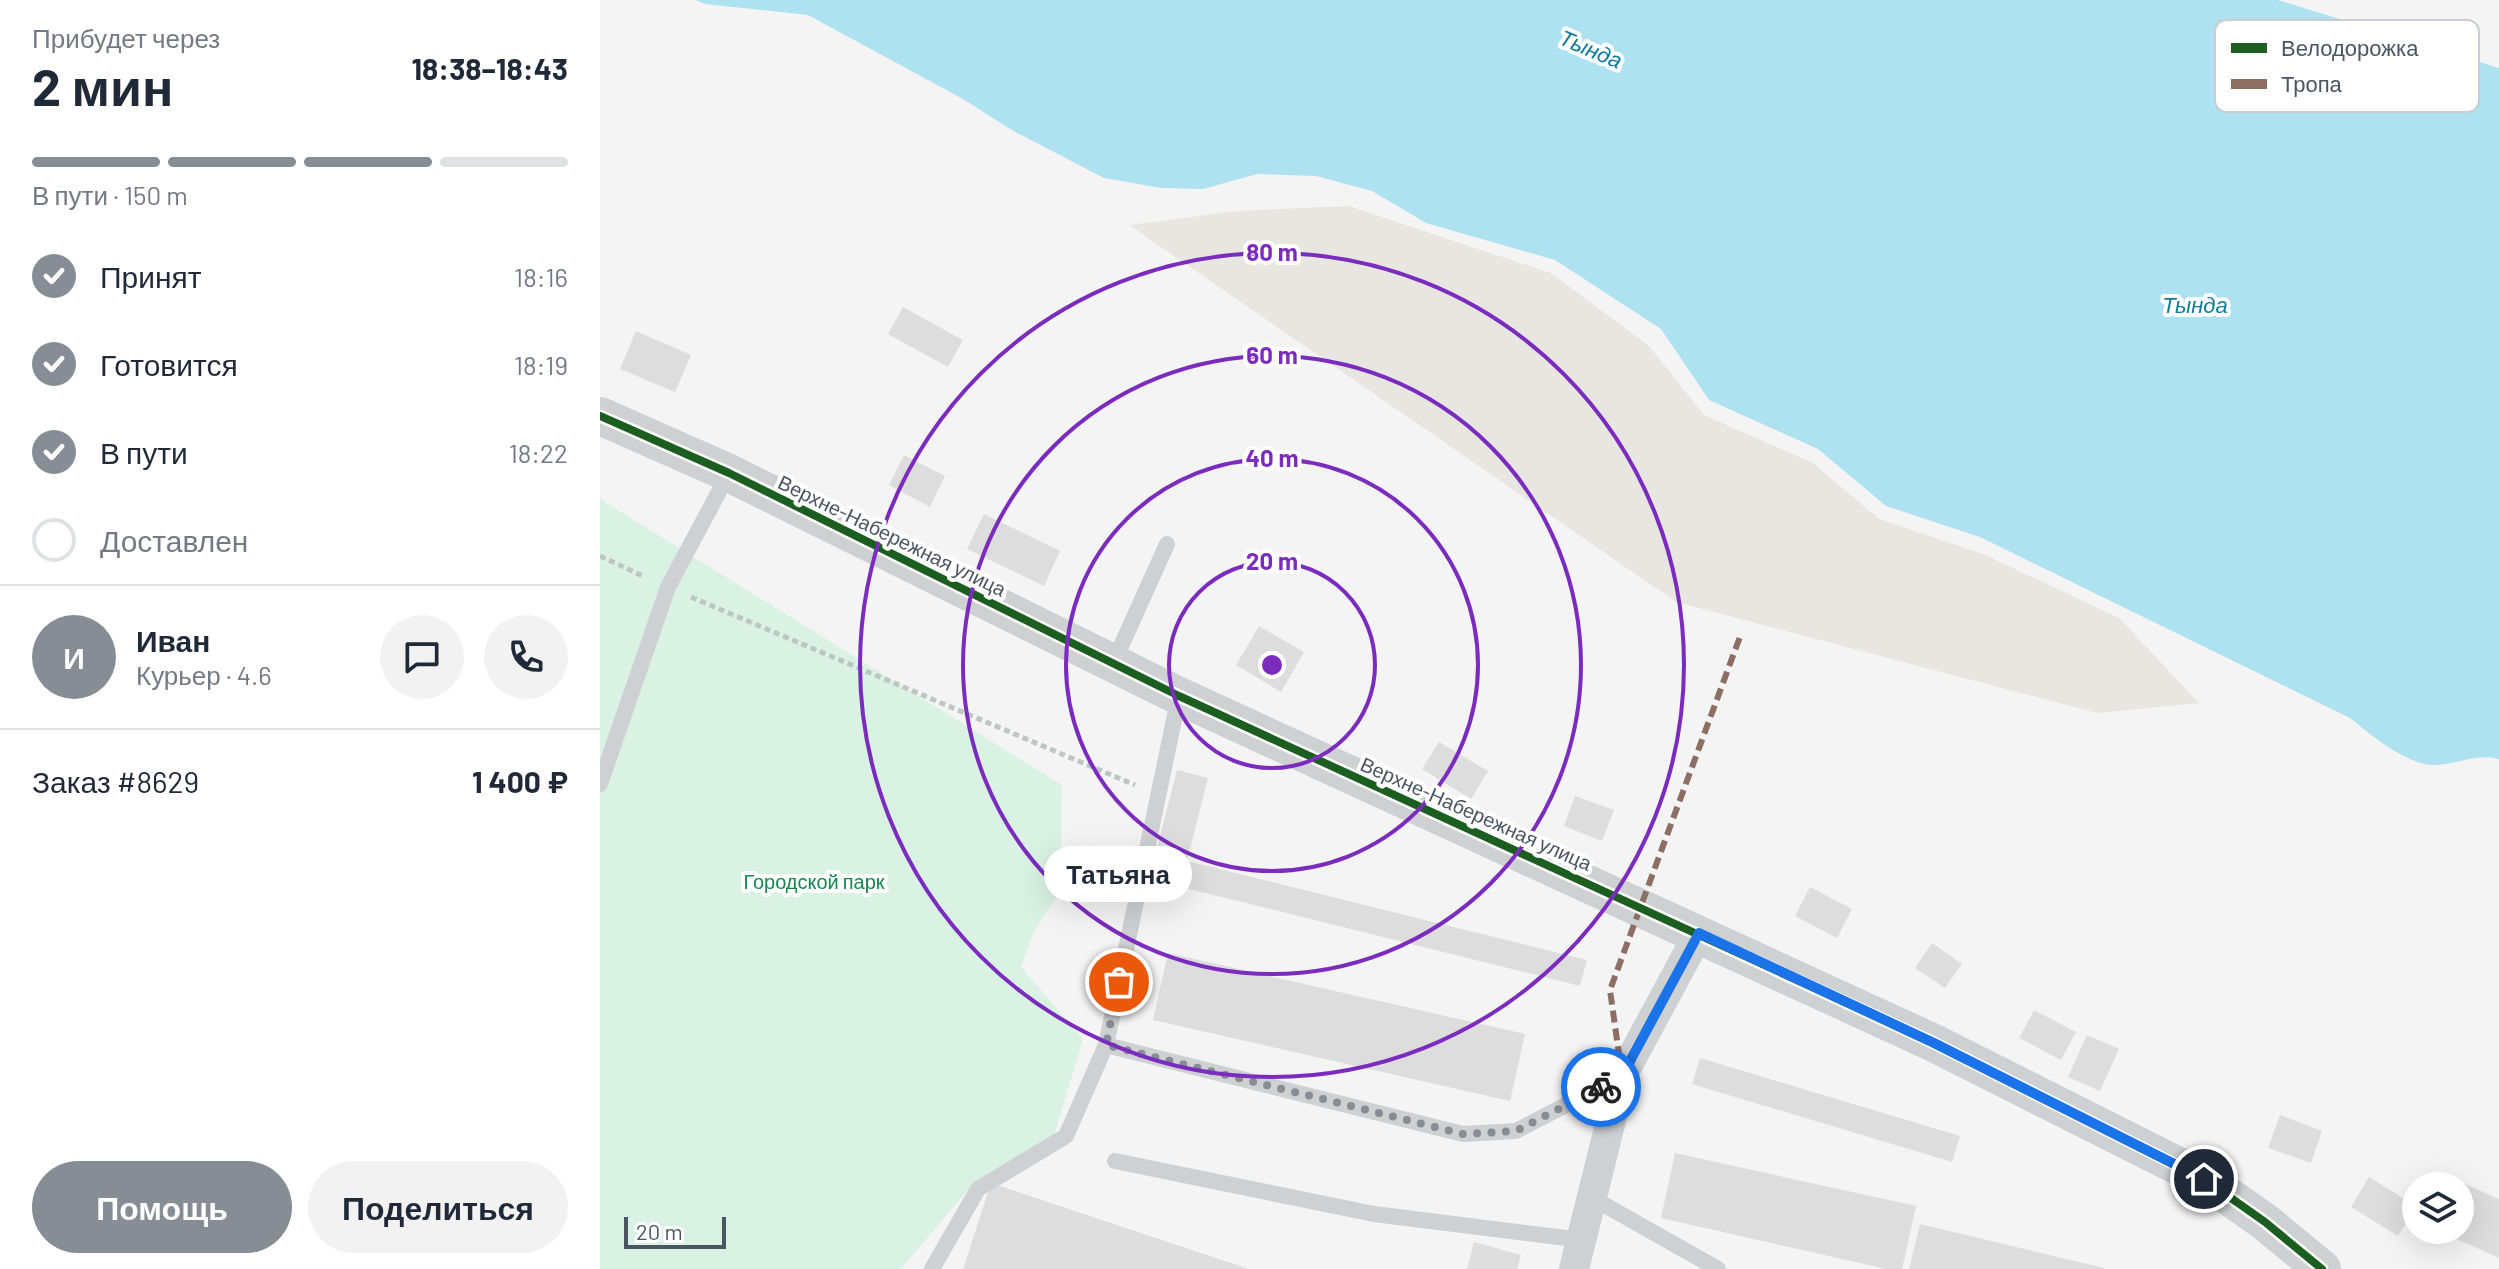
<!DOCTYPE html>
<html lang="ru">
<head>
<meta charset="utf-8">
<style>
	body { margin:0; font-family:Barlow,sans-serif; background:#f2f2f3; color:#1f2937; height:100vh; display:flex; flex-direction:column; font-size:30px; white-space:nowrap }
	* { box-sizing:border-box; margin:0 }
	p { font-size:26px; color:#747a83 }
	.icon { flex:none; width:44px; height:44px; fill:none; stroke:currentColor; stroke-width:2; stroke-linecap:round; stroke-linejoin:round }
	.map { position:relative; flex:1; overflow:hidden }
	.sheet { display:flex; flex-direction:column; background:#fff; width:600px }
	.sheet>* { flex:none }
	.fabs { position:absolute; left:1802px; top:1172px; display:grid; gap:16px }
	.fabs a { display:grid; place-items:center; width:72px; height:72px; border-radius:50%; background:#fff; box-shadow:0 8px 32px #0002; font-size:40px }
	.scale { position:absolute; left:24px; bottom:20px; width:102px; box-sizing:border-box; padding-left:8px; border:4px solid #4a5661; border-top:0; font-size:22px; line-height:28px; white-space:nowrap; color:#4a5661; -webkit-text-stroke:6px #fff; paint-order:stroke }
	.pin { position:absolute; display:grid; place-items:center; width:68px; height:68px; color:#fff; margin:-34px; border:4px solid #fff; border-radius:50%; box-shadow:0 2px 8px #0007 }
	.courier { position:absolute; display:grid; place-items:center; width:80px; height:80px; margin:-40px; border:6px solid #1a73e8; border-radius:50%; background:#fff; color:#222; box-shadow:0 2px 10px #0007 }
	.bubble { position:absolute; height:56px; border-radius:28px; background:#fff; box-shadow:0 8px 32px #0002; font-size:26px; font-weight:700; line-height:56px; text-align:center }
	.overview em { font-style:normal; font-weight:700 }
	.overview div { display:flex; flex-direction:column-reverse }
	.overview { display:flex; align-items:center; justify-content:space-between; height:136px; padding:0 32px }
	h1 { font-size:52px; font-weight:700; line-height:60px }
	.bar { display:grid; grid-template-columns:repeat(4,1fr); gap:12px 8px; align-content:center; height:96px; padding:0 32px }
	.bar i { height:10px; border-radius:6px; background:#e0e1e3 }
	.bar .selected { background:#868d94 }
	.bar p { grid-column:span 4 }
	.line { display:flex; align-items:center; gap:20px; padding:0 32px; border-top:2px solid #e0e1e3 }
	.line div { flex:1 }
	.round { display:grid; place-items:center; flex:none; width:84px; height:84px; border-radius:42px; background:#f2f2f3 }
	ol { padding:0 32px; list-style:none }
	li { display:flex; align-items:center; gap:24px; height:88px }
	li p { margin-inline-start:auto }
	li .icon { padding:8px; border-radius:50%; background:#868d94; color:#fff; stroke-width:4 }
	li:last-child { color:#747a83 }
	li i { width:44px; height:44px; border:4px solid #e0e1e3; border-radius:50% }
	.action { display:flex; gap:16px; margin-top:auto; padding:16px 32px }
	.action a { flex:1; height:92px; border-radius:48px; background:#868d94; color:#fff; font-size:32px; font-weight:700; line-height:92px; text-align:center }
	.action a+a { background:#f2f2f3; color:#1f2937 }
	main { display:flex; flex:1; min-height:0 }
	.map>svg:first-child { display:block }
	.green { fill:#d9f2e3 }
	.sand { fill:#e7e6e1 }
	.water { fill:#aee2f0 }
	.building { fill:#ddddde }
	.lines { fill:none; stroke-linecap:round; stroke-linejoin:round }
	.path { stroke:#bcc7c4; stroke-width:5; stroke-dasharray:6 4; stroke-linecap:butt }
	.service { stroke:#ced0d2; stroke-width:16 }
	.minor { stroke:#ced0d2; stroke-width:30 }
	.tertiary { stroke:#ced0d2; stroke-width:38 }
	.quiet { stroke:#8d6e63; stroke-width:6; stroke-dasharray:12 6; stroke-linecap:butt }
	.cycleway-casing { stroke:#fff; stroke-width:13 }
	.cycleway { stroke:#1b5e20; stroke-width:8 }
	.done { stroke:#868d94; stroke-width:8; stroke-dasharray:0 14.4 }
	.route { stroke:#1a73e8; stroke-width:10 }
	.ring { fill:none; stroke:#7b2cbf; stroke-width:4 }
	.labels { text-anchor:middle; stroke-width:8; stroke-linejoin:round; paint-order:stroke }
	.street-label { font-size:20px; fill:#4a5661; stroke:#fff }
	.park-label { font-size:20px; fill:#17864f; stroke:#fff }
	.water-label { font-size:22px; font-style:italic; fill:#0c7c9b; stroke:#fff }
	.key { fill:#fff; stroke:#c9ccd0; stroke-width:2 }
	.key-label { font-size:22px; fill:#4a5661 }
	.centre { fill:#7b2cbf; stroke:#fff; stroke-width:4 }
	.ring-label { font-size:24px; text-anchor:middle; font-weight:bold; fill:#7b2cbf; stroke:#fff; stroke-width:8; stroke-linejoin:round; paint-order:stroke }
</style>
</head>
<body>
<main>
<section class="sheet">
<div class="overview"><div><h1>2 мин</h1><p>Прибудет через</p></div><em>18:38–18:43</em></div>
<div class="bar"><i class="selected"></i><i class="selected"></i><i class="selected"></i><i></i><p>В пути · 150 m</p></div>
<ol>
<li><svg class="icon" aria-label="check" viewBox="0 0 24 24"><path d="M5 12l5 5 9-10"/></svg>Принят<p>18:16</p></li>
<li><svg class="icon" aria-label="check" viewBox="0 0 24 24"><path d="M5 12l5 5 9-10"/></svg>Готовится<p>18:19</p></li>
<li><svg class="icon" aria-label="check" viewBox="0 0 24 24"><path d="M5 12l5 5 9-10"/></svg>В пути<p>18:22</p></li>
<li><i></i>Доставлен</li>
</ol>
<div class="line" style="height:144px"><b class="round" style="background:#868d94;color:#fff">И</b><div><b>Иван</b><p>Курьер · 4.6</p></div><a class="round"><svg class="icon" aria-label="chat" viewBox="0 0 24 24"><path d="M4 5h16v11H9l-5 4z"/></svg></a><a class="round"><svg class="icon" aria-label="phone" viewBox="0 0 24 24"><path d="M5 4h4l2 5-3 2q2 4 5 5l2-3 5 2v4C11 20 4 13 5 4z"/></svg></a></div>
<div class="line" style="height:104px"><div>Заказ #8629</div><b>1 400 ₽</b></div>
<div class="action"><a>Помощь</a><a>Поделиться</a></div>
</section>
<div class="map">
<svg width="1899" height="1269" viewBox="0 0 1899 1269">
	<rect width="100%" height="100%" fill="#f4f4f4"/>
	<path class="green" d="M 0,499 L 462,785 L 460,891 L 434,931 L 421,967 L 483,1039 L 452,1142 L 372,1185 L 301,1269 L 0,1269 Z"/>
	<path class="sand" d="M 749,206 L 951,273 L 1049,346 L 1104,415 L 1213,463 L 1279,519 L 1383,554 L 1519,618 L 1599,703 L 1497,713 L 1076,602 L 529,225 L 638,211 Z"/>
	<path class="water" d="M 95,0 L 1678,0 L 1899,68 L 1899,759 C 1877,753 1859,764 1837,765 C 1809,767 1771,735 1750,718 L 1380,537 L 1286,506 L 1218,449 L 1109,400 L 1061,329 L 955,260 L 826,223 L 772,191 L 716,176 L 657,174 L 603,189 L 561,188 L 504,178 L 410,129 L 363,99 L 208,15 L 105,4 Z"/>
	<path class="building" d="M 303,307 L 363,340 L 348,367 L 288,334 Z
		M 36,331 L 91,355 L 75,392 L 20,369 Z
		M 304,455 L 345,476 L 330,507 L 289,485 Z
		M 384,514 L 460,551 L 444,586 L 367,549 Z
		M 659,626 L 704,652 L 681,692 L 636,665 Z
		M 839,742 L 888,771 L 871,799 L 822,769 Z
		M 577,770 L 608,778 L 587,861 L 987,960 L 980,986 L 549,879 Z
		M 975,796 L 1014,810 L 1002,841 L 964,826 Z
		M 1210,887 L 1252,909 L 1237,938 L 1195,916 Z
		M 1332,943 L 1362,964 L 1345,988 L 1315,968 Z
		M 568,953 L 925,1034 L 910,1101 L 553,1020 Z
		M 1434,1010 L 1476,1032 L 1461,1060 L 1419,1038 Z
		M 1487,1035 L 1519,1049 L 1500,1091 L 1468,1077 Z
		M 1100,1058 L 1360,1136 L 1352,1162 L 1092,1084 Z
		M 1680,1115 L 1722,1131 L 1711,1163 L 1668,1148 Z
		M 1075,1153 L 1316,1206 L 1302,1269 L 1286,1269 L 1061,1218 Z
		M 1769,1177 L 1816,1206 L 1798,1236 L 1751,1207 Z
		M 1854,1179 L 1899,1199 L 1899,1258 L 1837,1230 L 1860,1230 L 1860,1186 L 1851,1186 Z
		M 391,1183 L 646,1268 L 646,1269 L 363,1269 Z
		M 1320,1224 L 1504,1268 L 1504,1269 L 1309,1269 Z
		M 874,1242 L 921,1255 L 917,1269 L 867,1269 Z"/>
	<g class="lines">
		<path class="path" d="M 0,556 L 45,577
			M 91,597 L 535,785"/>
		<path class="service" d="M 513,664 L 567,544
			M 579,696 L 506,1045 L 863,1134 L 916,1131 L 1022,1076
			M 0,784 L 68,587 L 129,473
			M 515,1161 L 774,1214 L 982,1240
			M 994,1199 L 1118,1269
			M 332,1269 L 378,1189 L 466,1136 L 506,1045"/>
		<path class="minor" d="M 974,1269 L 1022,1076 L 1099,933"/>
		<path class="tertiary" d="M 0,416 L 129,473 L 579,696 L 1334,1043 L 1604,1179 L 1665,1222 L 1722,1269"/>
		<path class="quiet" d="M 1022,1076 L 1010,990 L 1141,634"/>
		<defs>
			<path id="cycleway" d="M 0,416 L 129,473 L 579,696 L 1334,1043 L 1604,1179 L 1665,1222 L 1722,1269"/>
		</defs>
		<use href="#cycleway" class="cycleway-casing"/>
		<use href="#cycleway" class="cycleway"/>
	</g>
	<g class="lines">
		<path class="done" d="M 519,982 L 506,1045 L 863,1134 L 916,1131 L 1001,1087"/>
		<path class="route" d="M 1001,1087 L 1022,1076 L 1099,933 L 1334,1043 L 1604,1179"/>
	</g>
	<g class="ring">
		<circle cx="672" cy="665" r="103"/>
		<circle cx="672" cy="665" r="206"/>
		<circle cx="672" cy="665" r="309"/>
		<circle cx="672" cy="665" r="412"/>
	</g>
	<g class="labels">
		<g class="street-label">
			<text transform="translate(292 536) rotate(26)" y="7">Верхне-Набережная улица</text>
			<text transform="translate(876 814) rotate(24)" y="7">Верхне-Набережная улица</text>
		</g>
		<g class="park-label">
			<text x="214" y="889">Городской парк</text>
		</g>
		<g class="water-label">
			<text transform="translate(991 49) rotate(23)" y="8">Тында</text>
			<text x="1595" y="313">Тында</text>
		</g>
	</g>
	<rect x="1615" y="20" width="264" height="92" rx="12" class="key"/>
	<rect x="1631" y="43" width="36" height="10" fill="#1b5e20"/>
	<rect x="1631" y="79" width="36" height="10" fill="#8d6e63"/>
	<g class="key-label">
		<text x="1681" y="56">Велодорожка</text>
		<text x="1681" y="92">Тропа</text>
	</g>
	<circle cx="672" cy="665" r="12" class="centre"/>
	<g class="ring-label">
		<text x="672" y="261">80 m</text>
		<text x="672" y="364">60 m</text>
		<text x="672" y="467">40 m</text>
		<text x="672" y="570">20 m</text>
	</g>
</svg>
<div class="fabs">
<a><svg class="icon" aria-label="layers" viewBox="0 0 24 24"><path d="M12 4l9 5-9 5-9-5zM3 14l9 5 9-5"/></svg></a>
</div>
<div class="scale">20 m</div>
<div class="pin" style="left:519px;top:982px;background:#ea580c"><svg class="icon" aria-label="bag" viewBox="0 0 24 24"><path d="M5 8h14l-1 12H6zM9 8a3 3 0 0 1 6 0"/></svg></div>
<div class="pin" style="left:1604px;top:1179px;background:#1f2937"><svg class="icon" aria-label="home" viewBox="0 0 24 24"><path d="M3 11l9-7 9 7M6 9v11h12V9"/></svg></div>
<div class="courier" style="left:1001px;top:1087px"><svg class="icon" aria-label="bike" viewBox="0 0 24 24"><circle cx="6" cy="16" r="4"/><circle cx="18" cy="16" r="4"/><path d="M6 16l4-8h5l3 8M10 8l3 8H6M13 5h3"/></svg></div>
<div class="bubble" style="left:444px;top:846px;width:148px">Татьяна</div>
</div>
</main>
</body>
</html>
